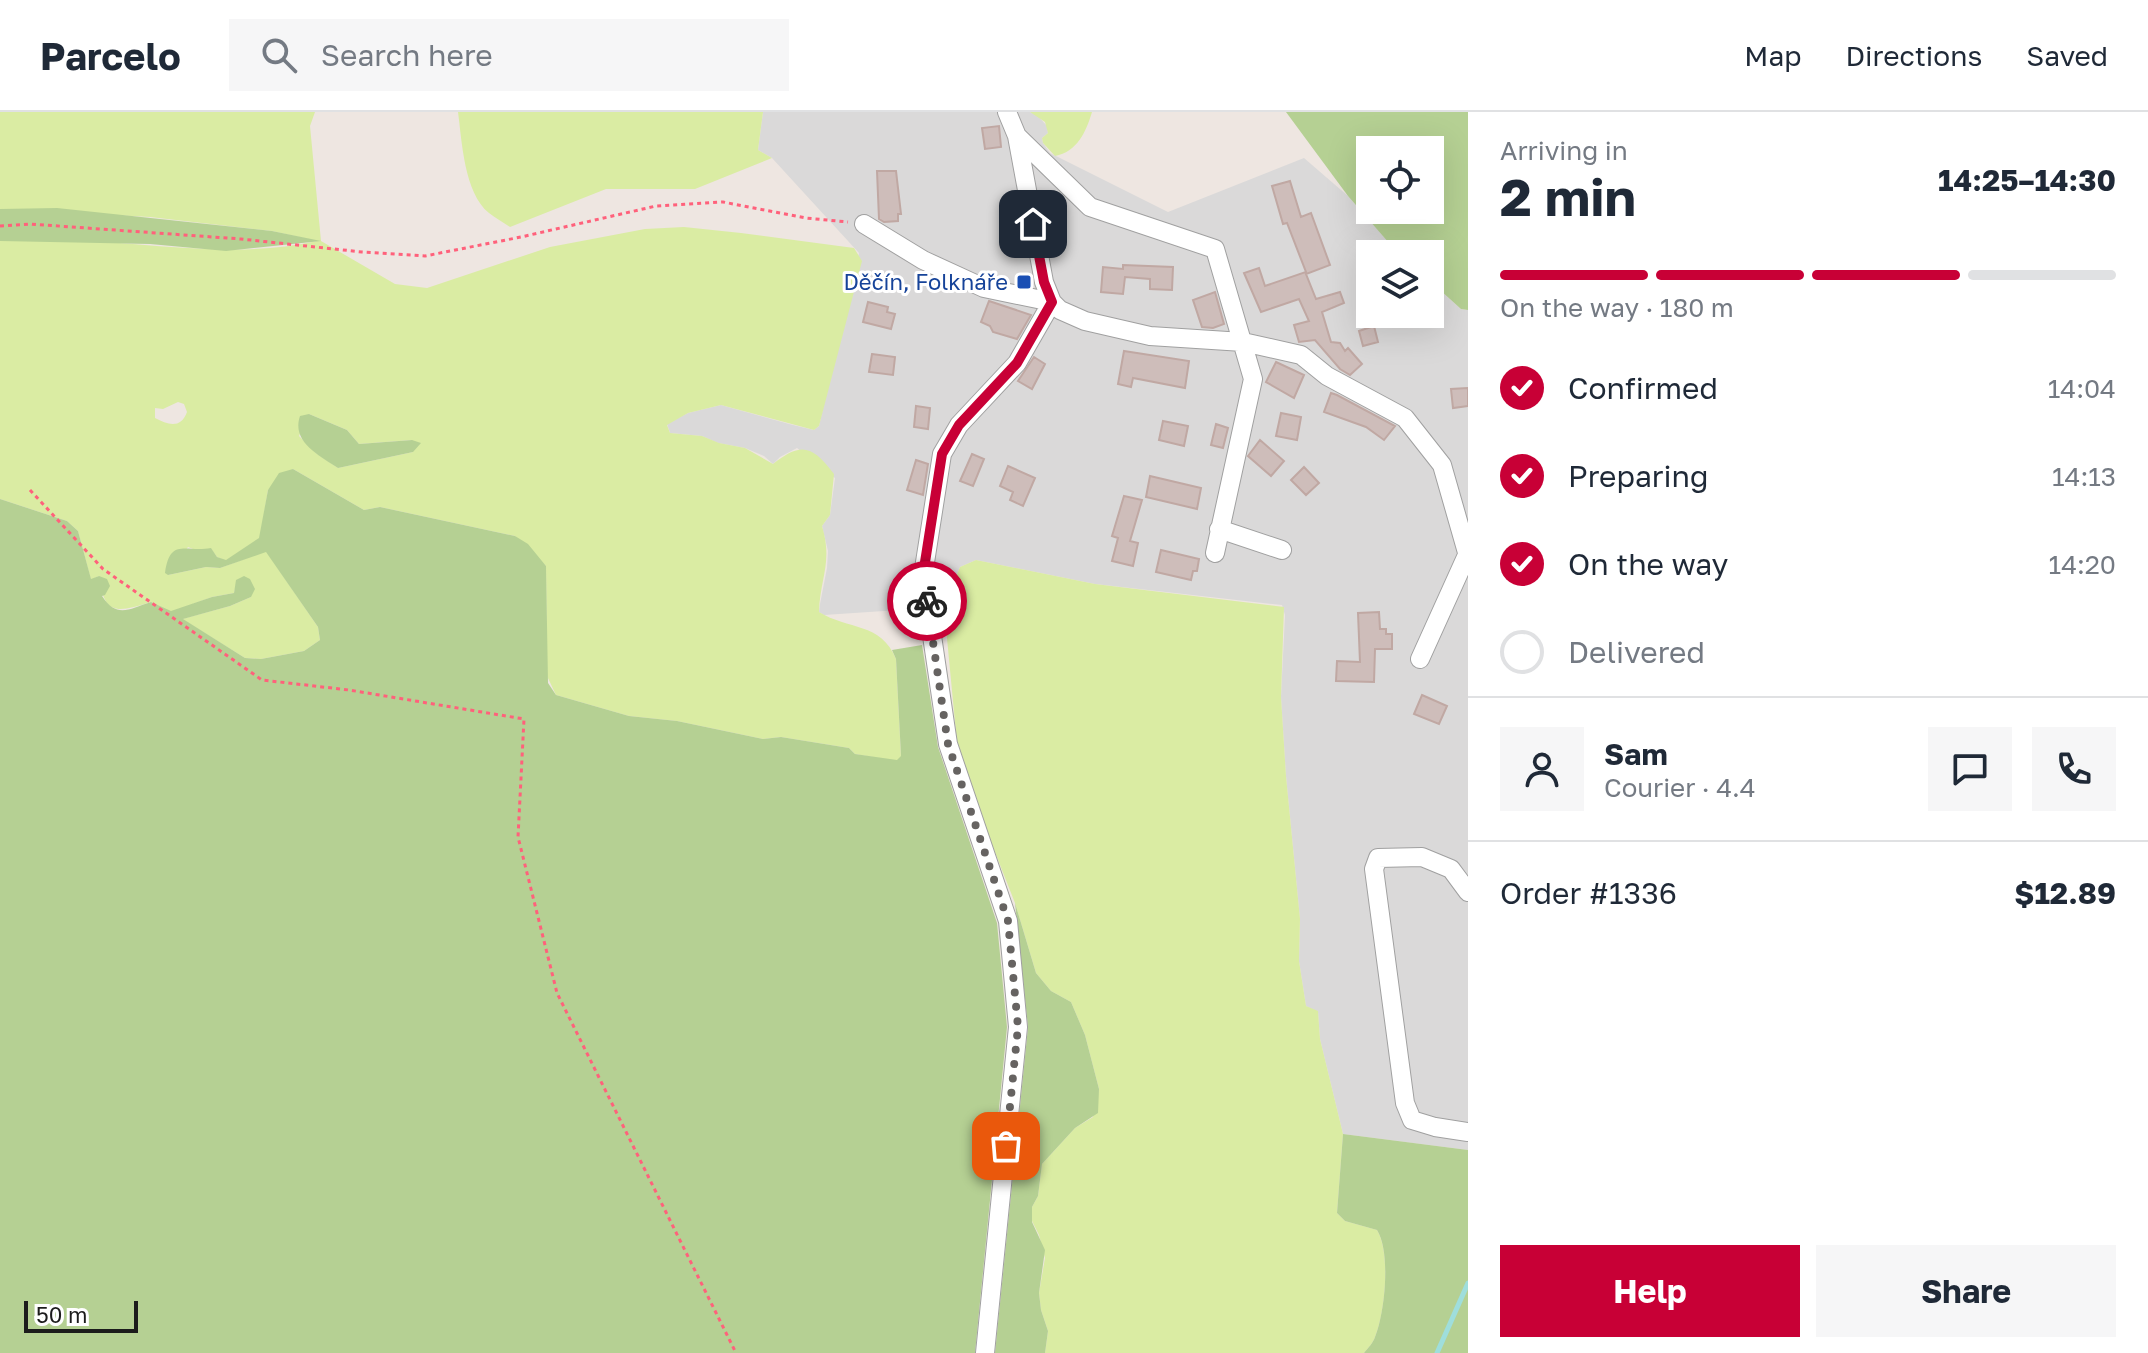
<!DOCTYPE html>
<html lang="en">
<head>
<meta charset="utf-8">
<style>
	body { margin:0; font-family:"Golos Text",sans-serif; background:#f6f6f7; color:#1f2937; height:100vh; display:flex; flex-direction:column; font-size:30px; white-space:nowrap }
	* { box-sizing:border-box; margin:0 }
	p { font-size:26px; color:#747a83 }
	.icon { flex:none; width:44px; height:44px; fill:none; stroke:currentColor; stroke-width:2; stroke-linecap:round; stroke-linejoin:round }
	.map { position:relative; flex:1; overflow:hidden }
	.panel { display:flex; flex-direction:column; background:#fff; width:680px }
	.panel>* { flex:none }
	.controls { position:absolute; left:1356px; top:24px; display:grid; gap:16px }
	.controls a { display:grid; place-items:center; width:88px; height:88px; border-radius:0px; background:#fff; box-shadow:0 8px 32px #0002; font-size:40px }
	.scale { position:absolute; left:24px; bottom:20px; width:114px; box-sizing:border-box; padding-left:8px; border:4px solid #1c1c1c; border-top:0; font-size:22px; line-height:28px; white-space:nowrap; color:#1c1c1c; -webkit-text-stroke:6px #fff; paint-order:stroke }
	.pin { position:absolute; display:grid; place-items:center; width:68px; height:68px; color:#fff; margin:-34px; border-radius:16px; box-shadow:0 4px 12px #0006 }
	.courier { position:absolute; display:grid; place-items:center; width:80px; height:80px; margin:-40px; border:6px solid #c80036; border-radius:50%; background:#fff; color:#222; box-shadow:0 2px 10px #0007 }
	.head em { font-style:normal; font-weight:700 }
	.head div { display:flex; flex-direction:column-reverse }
	.head { display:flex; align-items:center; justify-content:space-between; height:136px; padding:0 32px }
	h1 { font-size:52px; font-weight:700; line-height:60px }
	.bar { display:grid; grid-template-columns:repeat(4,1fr); gap:12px 8px; align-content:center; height:96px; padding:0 32px }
	.bar i { height:10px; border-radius:6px; background:#e0e1e3 }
	.bar .on { background:#c80036 }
	.bar p { grid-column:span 4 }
	.line { display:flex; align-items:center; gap:20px; padding:0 32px; border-top:2px solid #e0e1e3 }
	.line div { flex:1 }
	.round { display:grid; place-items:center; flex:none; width:84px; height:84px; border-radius:0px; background:#f6f6f7 }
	ol { padding:0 32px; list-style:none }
	li { display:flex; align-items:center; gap:24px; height:88px }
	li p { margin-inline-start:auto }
	li .icon { padding:8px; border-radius:50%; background:#c80036; color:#fff; stroke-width:4 }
	li:last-child { color:#747a83 }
	li i { width:44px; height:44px; border:4px solid #e0e1e3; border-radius:50% }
	.button { display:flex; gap:16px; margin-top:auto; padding:16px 32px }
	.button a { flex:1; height:92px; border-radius:0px; background:#c80036; color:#fff; font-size:32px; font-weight:700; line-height:92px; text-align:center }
	.button a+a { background:#f6f6f7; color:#1f2937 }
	header { display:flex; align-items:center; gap:48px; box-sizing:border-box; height:112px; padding:0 40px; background:#fff; border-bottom:2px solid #e0e1e3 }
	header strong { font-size:38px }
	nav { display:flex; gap:44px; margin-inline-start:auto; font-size:28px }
	.search { width:560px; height:72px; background:#f6f6f7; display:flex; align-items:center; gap:20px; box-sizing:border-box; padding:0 28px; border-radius:0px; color:#747a83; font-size:30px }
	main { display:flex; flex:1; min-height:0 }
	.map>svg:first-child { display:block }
	.residential { fill:#dad9d9 }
	.grass { fill:#daeca3; fill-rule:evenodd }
	.forest { fill:#b5d093; fill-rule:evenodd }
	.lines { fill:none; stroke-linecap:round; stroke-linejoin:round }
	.stream { stroke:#9fdedc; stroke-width:5 }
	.building { fill:#cebdba; stroke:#c0a8a3; stroke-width:2 }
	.minor-casing { stroke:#a0a0a0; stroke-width:20 }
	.path { stroke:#ff617b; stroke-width:3; stroke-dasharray:4 4; stroke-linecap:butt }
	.minor { stroke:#fff; stroke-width:18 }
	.done { stroke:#666361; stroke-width:8; stroke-dasharray:0 14.4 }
	.route { stroke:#c80036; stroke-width:10 }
	.transit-dot { fill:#1a4fb4; stroke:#fff; stroke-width:3 }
	.labels { text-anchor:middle; stroke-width:6; stroke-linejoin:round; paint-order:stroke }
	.transit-label { font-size:22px; fill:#164399; stroke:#fff; text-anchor:end }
</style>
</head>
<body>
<header>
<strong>Parcelo</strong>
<div class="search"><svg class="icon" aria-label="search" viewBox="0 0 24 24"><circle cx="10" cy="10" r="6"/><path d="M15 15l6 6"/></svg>Search here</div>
<nav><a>Map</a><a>Directions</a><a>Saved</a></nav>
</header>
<main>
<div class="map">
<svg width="1468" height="1241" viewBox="0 0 1468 1241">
	<rect width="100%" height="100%" fill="#eee6e1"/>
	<path class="residential" d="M 763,0 L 1030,0 L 1037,3 L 1047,14 L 1048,21 L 1042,26 L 1043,31 L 1050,41 L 1168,100 L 1304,46 L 1348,84 L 1399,142 L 1370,142 L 1370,202 L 1430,202 L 1430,169 L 1461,197 L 1468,198 L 1468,1038 L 1343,1022 L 1320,927 L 1318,900 L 1306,894 L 1299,849 L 1300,807 L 1286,664 L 1281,585 L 1285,503 L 1282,493 L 1095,472 L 976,448 L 960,455 L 944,495 L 824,503 L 819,500 L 820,492 L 827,456 L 828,439 L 822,414 L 830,403 L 835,366 L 797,336 L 780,345 L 773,352 L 764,344 L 745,336 L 718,331 L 702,324 L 670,321 L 667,312 L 688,301 L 721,293 L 793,313 L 814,318 L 819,314 L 859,141 L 772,46 L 758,38 Z"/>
	<path class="grass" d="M 0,0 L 315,0 L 310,14 L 321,129 L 395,172 L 427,176 L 550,135 L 645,117 L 684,115 L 741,121 L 854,136 L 862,149 L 819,314 L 814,318 L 721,293 L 688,301 L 667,313 L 670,321 L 702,324 L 719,331 L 745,336 L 773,352 C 801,330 812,333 834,362 L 830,403 L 822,414 C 833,450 820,466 819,500 C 848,518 881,510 896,547 L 901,645 L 897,649 L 855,642 L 849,636 L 781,625 L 763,627 L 677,609 L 629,604 L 556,583 L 547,564 L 546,454 L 515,424 L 380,395 L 364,398 L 293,357 L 268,378 L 260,426 L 226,449 L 217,445 L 211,437 L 198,439 L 188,435 L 168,463 L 206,455 L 220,456 L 266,439 L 318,515 L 320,528 L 304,539 L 261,547 L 245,546 L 182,507 L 230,494 L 251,485 L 237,468 L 234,481 L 212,485 L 171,500 L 151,490 C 118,500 104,505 99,464 L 91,468 L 78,419 L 67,409 L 0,387 L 0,129 C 105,120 214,152 317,129 L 272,119 L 150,105 L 0,97 ZM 178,290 L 184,292 L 187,300 C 181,317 168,313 155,306 L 155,296 L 163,297 ZM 309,302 L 347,318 L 359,332 L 412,328 L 413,340 L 338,356 L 316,341 L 299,324 Z
		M 458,0 L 763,0 L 758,38 L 772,46 L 695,77 L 606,77 L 510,115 C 503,110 495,106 489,101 C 464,81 462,29 458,0 Z
		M 1030,0 L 1092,0 C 1086,20 1077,40 1055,44 L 1043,31 L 1042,26 L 1048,21 L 1045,10 Z
		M 976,448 L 1095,472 L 1284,495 L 1281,585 L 1286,664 L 1300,807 L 1299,849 L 1306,894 L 1318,899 L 1320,927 L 1343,1022 L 1337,1101 L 1345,1109 L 1377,1118 C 1391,1141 1385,1201 1375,1225 C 1373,1231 1368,1236 1364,1241 L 1045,1241 L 1048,1219 L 1041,1198 L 1039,1181 L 1045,1146 L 1039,1123 L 1030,1105 L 1032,1095 L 1038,1084 L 1042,1052 L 1075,1016 L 1093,1005 L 1099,977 L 1085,923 L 1071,890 L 1051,879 L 1036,861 L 1015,791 L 976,692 L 957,631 L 944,495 L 960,455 Z"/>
	<path class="forest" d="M 1286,0 L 1468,0 L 1468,198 L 1461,197 L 1430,169 L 1430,142 L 1399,142 L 1396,139 L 1348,84 ZM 1430,38 L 1430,98 L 1370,98 L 1370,38 Z
		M 57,96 L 272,119 L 321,129 L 226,139 L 150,132 L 0,129 L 0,97 Z
		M 309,302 L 347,318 L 359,332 L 412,328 L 421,331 L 413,340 L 338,356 C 320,344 291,330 300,304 Z
		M 293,357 L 364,398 L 380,395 L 515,424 L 528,432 L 546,454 L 548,571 L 556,583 L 629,604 L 677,609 L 763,627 L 781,625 L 849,636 L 855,642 L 897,648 L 901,644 L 896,547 L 892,538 L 922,533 L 938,635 L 997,811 L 1007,915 L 975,1241 L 0,1241 L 0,387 L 67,409 L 78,419 L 91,467 L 99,464 L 107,467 L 110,474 L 105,483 L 102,484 C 117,507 129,497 151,490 L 171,499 L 212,485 L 234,481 L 236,468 L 244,464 L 250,467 L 255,477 L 251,485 L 230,494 L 183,507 L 245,546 L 261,547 L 304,539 L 320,528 L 318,515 L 266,440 L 220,456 L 206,455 L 168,463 L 165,461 C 170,425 186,441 211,436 L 217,445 L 226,448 L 259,426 L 268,378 L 279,361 Z
		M 1015,791 L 1036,861 L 1051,879 L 1071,890 L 1085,923 L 1099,977 L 1098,1001 L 1075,1016 L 1042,1052 L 1038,1084 L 1032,1095 L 1032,1110 L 1045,1138 L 1039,1181 L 1041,1198 L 1048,1219 L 1045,1241 L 995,1241 L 1028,915 Z
		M 1343,1022 L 1468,1038 L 1468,1241 L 1364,1241 C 1368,1236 1373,1231 1375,1225 C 1385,1201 1391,1140 1377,1118 L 1345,1109 L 1337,1101 Z"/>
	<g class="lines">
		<path class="stream" d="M 1437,1241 L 1468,1171"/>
	</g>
	<path class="building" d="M 999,14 L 1001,35 L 985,37 L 982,16 Z
		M 877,59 L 896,59 L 901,102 L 898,102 L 898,109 L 884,110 L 879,107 Z
		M 1290,69 L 1301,105 L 1311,101 L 1330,153 L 1306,162 L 1316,187 L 1340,180 L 1344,191 L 1322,200 L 1331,230 L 1340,231 L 1345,239 L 1348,236 L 1362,252 L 1350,263 L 1340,257 L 1315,228 L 1299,230 L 1294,213 L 1309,209 L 1299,187 L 1261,200 L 1244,161 L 1259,156 L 1265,174 L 1306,160 L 1287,111 L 1283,112 L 1272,74 Z
		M 1123,153 L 1173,155 L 1172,178 L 1150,177 L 1150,167 L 1125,165 L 1123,182 L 1101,180 L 1103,155 L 1123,157 Z
		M 1215,180 L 1224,212 L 1213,216 L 1202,215 L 1193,188 Z
		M 989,189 L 1031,203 L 1017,227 L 993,220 L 990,214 L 981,210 Z
		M 868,190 L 888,195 L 887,200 L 895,202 L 891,217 L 863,210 Z
		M 1374,214 L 1378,230 L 1363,234 L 1359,219 Z
		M 1124,239 L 1189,249 L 1185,276 L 1133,266 L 1131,275 L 1118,272 Z
		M 872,242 L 895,245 L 893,263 L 869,260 Z
		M 1034,245 L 1045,252 L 1032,277 L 1018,269 Z
		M 1276,250 L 1304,263 L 1294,286 L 1266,270 Z
		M 1468,276 L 1468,294 L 1453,296 L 1451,277 Z
		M 1331,281 L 1337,283 L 1395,314 L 1384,328 L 1366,315 L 1324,300 Z
		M 916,294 L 930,296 L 928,317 L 914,315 Z
		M 1281,301 L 1301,305 L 1297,328 L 1276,324 Z
		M 1163,309 L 1188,314 L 1184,334 L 1159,328 Z
		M 1216,312 L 1228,316 L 1223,336 L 1211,333 Z
		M 1260,328 L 1284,349 L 1271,364 L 1248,344 Z
		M 972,342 L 984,347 L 973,374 L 960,369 Z
		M 916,348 L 928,352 L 923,383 L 907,378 Z
		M 1008,354 L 1035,366 L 1023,394 L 1010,388 L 1013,380 L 1000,374 Z
		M 1304,355 L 1319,371 L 1306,383 L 1291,368 Z
		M 1150,364 L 1201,376 L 1197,397 L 1146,385 Z
		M 1124,384 L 1142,388 L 1130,429 L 1138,431 L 1133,454 L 1112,449 L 1118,426 L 1112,424 Z
		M 1161,438 L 1199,447 L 1197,459 L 1193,459 L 1191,468 L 1156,460 Z
		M 1379,500 L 1380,517 L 1386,517 L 1386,522 L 1392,522 L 1392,537 L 1375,537 L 1374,570 L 1336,569 L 1337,549 L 1360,550 L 1358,501 Z
		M 1422,583 L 1447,594 L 1439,612 L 1414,602 Z"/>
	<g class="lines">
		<defs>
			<path id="minor" d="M 1007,0 L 1017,24 L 1044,170 L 1052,190
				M 1017,24 L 1090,95 L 1215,137 L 1253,267 L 1215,441
				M 864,112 L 923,148 L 984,176 L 1052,190 L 1060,198 L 1085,209 L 1150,224 L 1243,230 L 1301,243 L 1327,264 L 1405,306 L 1442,353 L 1468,444
				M 1219,417 L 1282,438
				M 1420,547 L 1467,443
				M 1468,780 L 1451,757 L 1422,745 L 1378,746 L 1374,757 L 1405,991 L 1412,1008 L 1435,1015 L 1468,1020
				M 985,1241 L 1018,915 L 1008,809 L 948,632 L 923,463 L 942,342 L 959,313 L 1017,251 L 1052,190"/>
		</defs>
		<use href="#minor" class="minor-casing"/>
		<path class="path" d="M 0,114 L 30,112 L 241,127 L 362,140 L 425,144 L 521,125 L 656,94 L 723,90 L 806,106 L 848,110
			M 30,378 L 103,457 L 262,568 L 349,578 L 524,607 L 518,725 L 557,881 L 736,1241"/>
		<use href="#minor" class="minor"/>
	</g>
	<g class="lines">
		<path class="done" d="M 927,489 L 948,632 L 1008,809 L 1018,915 L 1006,1034"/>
		<path class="route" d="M 927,489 L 923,463 L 942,342 L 959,313 L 1017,251 L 1052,190 L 1044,170 L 1033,112"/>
	</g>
	<rect class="transit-dot" x="1016" y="162" width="16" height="16" rx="4"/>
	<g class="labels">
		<g class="transit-label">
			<text x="1008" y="178">Děčín, Folknáře</text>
		</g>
	</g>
</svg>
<div class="controls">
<a><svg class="icon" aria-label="locate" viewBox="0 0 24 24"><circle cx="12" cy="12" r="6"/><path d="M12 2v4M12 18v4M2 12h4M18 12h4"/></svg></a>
<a><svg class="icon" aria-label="layers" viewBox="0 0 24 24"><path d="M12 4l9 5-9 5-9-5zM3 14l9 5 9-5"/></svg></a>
</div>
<div class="scale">50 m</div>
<div class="pin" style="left:1006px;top:1034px;background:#ea580c"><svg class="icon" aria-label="bag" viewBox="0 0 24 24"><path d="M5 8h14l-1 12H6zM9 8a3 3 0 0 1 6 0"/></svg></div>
<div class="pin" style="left:1033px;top:112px;background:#1f2937"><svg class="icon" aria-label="home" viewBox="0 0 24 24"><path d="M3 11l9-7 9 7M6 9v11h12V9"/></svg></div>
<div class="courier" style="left:927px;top:489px"><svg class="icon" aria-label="bike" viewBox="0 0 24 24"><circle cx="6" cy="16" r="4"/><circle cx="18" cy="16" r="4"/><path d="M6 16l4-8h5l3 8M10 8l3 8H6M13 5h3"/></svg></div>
</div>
<section class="panel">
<div class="head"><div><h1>2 min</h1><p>Arriving in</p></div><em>14:25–14:30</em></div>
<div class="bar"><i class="on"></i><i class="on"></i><i class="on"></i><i></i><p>On the way · 180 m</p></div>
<ol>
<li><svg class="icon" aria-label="check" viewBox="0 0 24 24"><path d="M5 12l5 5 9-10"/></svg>Confirmed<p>14:04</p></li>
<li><svg class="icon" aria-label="check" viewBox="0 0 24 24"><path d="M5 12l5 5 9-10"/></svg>Preparing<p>14:13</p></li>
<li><svg class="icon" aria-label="check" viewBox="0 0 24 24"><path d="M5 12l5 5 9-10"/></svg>On the way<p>14:20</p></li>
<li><i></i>Delivered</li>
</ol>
<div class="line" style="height:144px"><a class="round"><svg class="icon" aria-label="person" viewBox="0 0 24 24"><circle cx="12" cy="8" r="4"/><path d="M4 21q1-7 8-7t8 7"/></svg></a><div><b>Sam</b><p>Courier · 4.4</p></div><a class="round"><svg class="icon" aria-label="chat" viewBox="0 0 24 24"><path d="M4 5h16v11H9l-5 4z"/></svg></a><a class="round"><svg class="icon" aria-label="phone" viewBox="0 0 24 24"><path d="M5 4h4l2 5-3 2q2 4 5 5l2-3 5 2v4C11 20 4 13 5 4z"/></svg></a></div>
<div class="line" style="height:104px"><div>Order #1336</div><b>$12.89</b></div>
<div class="button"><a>Help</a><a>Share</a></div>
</section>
</main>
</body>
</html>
